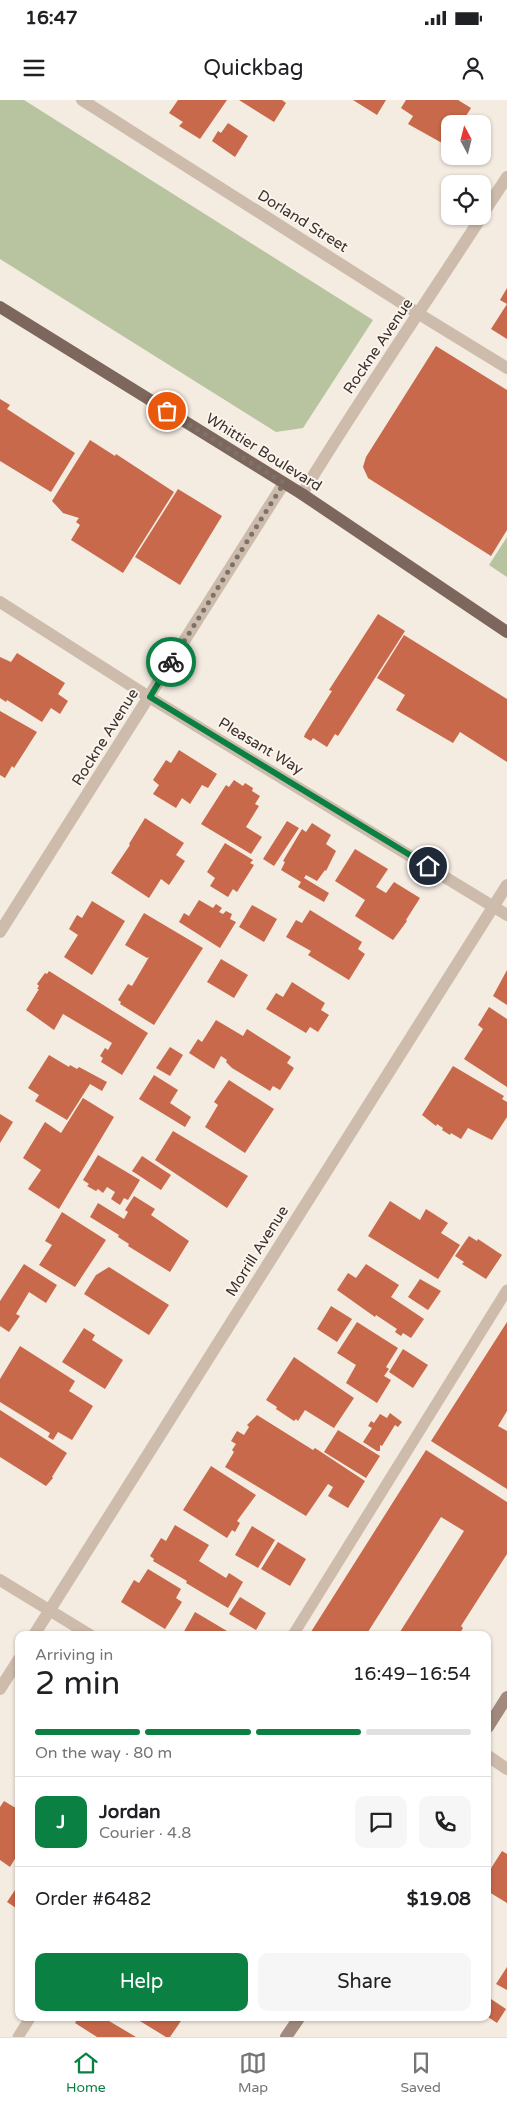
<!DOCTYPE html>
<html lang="en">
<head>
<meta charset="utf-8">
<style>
	body { margin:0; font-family:"Varela Round",sans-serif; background:#f6f6f6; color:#202124; height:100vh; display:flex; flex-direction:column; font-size:19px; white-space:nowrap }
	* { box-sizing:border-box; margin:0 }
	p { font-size:16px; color:#757577 }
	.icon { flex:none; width:28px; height:28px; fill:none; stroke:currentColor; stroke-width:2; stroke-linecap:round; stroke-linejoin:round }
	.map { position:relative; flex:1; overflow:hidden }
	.side { position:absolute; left:15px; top:1531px; width:476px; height:390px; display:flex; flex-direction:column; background:#fff; border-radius:10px; box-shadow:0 1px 4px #0004 }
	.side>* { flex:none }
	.needle { width:32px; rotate:353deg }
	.tools { position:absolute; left:441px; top:15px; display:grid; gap:10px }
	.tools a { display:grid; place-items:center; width:50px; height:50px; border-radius:10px; background:#fff; box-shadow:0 1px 4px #0004; font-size:25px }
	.pin { position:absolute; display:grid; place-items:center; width:42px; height:42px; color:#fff; margin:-21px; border:2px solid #fff; border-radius:50%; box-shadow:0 1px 5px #0007 }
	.courier { position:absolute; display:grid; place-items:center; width:50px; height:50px; margin:-25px; border:4px solid #0b8043; border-radius:50%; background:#fff; color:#222; box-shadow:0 1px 6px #0007 }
	.head em { font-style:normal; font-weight:600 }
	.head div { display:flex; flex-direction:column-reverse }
	.head { display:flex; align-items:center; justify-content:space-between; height:85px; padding:0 20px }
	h1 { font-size:32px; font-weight:600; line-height:38px }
	.bar { display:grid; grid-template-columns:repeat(4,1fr); gap:8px 5px; align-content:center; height:60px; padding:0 20px }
	.bar i { height:6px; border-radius:4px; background:#e0e0e0 }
	.bar .current { background:#0b8043 }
	.bar p { grid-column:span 4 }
	.line { display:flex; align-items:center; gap:12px; padding:0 20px; border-top:1px solid #e0e0e0 }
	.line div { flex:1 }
	.round { display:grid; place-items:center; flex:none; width:52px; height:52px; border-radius:10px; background:#f6f6f6 }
	.cta { display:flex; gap:10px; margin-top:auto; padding:10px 20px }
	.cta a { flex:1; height:58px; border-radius:10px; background:#0b8043; color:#fff; font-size:20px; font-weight:600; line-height:58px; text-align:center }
	.cta a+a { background:#f6f6f6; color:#202124 }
	.status { display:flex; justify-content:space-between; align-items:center; height:35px; padding:0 25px; background:#fff; direction:ltr }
	.status svg { height:14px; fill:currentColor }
	header { display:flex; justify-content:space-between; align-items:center; height:65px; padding:0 20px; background:#fff; font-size:22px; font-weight:600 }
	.dock { display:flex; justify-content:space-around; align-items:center; height:70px; border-top:1px solid #e0e0e0; background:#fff; font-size:14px; color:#757577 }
	.dock a { display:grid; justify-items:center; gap:2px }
	.dock .current { color:#0b8043 }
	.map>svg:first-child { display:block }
	.green { fill:#b8c4a0 }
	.building { fill:#c8694b }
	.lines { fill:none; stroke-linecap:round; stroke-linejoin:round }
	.lane { stroke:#cdbbac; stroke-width:11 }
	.street { stroke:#cdbbac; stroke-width:12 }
	.secondary { stroke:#a18a7d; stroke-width:12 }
	.primary { stroke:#7d675c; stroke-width:12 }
	.done { stroke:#7c716b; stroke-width:5; stroke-dasharray:0 9 }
	.route { stroke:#0b8043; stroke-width:6 }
	.labels { text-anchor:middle; stroke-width:4; stroke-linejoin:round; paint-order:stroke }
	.street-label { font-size:15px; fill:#3b302b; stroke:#fbf5ee }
</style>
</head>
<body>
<div class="status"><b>16:47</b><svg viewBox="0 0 49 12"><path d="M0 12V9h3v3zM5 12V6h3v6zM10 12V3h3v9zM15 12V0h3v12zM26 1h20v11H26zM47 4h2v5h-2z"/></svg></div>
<header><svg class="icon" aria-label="menu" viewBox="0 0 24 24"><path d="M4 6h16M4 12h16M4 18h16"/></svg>Quickbag<svg class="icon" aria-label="person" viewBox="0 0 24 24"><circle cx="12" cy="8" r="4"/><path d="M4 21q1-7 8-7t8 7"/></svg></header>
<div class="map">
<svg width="507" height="1937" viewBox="0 0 507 1937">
	<rect width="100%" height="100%" fill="#f4ebe1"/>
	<path class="green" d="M 0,0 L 24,0 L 373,220 L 303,328 L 276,332 L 0,159 Z
		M 507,437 L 507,477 L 489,465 Z"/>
	<path class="building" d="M 178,0 L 227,0 L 200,39 L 179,26 L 183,22 L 169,13 Z
		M 239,0 L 282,0 L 286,3 L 274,22 Z
		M 353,0 L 386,0 L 377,15 Z
		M 406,0 L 458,0 L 471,8 L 461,24 L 450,24 L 450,29 L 442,43 L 408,24 L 413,16 L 401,8 Z
		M 228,23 L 248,36 L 235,57 L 212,41 L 218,31 L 221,33 Z
		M 507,188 L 507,239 L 491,229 L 507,204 L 500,200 Z
		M 436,246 L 507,290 L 507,430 L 491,456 L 368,378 L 363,367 L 366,357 Z
		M 0,299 L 10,305 L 7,309 L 75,353 L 51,392 L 0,361 Z
		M 90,340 L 115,356 L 116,354 L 174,392 L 123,473 L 71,440 L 80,425 L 76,422 L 79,418 L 63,413 L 52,401 Z
		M 178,389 L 222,416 L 180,485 L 135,457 Z
		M 378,514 L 405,531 L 338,636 L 335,634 L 327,647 L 313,638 L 311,641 L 304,637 L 305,634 L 332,591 L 329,590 Z
		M 404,535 L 507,599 L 507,662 L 460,632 L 453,643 L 396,610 L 405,595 L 377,578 Z
		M 17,553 L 65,583 L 58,594 L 68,601 L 60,614 L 51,608 L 42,622 L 7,600 L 6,602 L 0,598 L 0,557 L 11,562 Z
		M 0,611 L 37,632 L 14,668 L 12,666 L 5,678 L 0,675 Z
		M 179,650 L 217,674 L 208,688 L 202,685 L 190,704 L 182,698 L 176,708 L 153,694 L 159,685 L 153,680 L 166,660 L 171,663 Z
		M 234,680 L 243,686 L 245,683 L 253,688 L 252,691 L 260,696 L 255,704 L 259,706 L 246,727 L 262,737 L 251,754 L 201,724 L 226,685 L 229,687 Z
		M 145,718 L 184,743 L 176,755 L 185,761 L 169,785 L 161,779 L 149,798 L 111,773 L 130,745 L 129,744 Z
		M 287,721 L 299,728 L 274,766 L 263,759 Z
		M 312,723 L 331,735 L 326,744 L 336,751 L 326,771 L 325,770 L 317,781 L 306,775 L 304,778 L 329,793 L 324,802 L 298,787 L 301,782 L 281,770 L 285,762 L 283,761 L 302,729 L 306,732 Z
		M 225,743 L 253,760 L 250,763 L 254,765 L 237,792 L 233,789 L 228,797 L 210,786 L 215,778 L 207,772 Z
		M 355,749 L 388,769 L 376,787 L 386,793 L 394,782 L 420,798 L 406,820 L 407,821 L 393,840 L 355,816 L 365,800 L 335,781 Z
		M 199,800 L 213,808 L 216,804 L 222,808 L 219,812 L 223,814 L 226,811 L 232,814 L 230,819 L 236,822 L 220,848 L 179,822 L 184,813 L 189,816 Z
		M 92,801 L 125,821 L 92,875 L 64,857 L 78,835 L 69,829 L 77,815 L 82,818 Z
		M 252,805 L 277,819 L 264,842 L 239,827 Z
		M 310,810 L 362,842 L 358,849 L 365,854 L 349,880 L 308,855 L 311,851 L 286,837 L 296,820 L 302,823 Z
		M 144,813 L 203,848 L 154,925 L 120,904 L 121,902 L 118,900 L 128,884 L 132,886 L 149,857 L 147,858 L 125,845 Z
		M 221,859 L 248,875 L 234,898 L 207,882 Z
		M 507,870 L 507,905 L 493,896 Z
		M 49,871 L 148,933 L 122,975 L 101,962 L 103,958 L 100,956 L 105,948 L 108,950 L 112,943 L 63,914 L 54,930 L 26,910 L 39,889 L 37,889 L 39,886 L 37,884 L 45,873 L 47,874 Z
		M 292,882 L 325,903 L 321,910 L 329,915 L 318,932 L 310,927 L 306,933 L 266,909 L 276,893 L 283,897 Z
		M 489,907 L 507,919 L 507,987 L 464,959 L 483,929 L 478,925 Z
		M 216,920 L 243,936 L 247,929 L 291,957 L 287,963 L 294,968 L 280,990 L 273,986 L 270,991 L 232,968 L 226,962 L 227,960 L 221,956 L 214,969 L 189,953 L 198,939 L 202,942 Z
		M 170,947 L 183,955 L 170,976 L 156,968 Z
		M 49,955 L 69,967 L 70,965 L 77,969 L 79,967 L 107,982 L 102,991 L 90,984 L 67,1020 L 35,1001 L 39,995 L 28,988 Z
		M 453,966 L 504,996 L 502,999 L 507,1002 L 507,1017 L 492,1040 L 468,1028 L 461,1039 L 451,1033 L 450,1035 L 442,1030 L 443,1028 L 437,1024 L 436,1026 L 422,1015 Z
		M 154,975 L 178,990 L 170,1003 L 191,1017 L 185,1027 L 139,999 Z
		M 229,980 L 274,1009 L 245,1053 L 205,1027 L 218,1005 L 214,1002 Z
		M 83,998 L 114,1017 L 59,1109 L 28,1089 L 41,1070 L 23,1058 L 45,1022 L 61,1033 Z
		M 0,1014 L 13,1022 L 0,1043 Z
		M 173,1031 L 248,1076 L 227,1108 L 155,1060 Z
		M 98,1055 L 140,1080 L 128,1100 L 124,1098 L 120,1105 L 111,1099 L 115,1092 L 107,1087 L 103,1093 L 98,1089 L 96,1091 L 87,1086 L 89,1084 L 83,1080 Z
		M 142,1056 L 171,1075 L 161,1090 L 132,1071 Z
		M 134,1096 L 155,1109 L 151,1115 L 189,1141 L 170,1172 L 128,1146 L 129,1144 L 118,1137 L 119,1135 L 90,1117 L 98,1103 L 124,1119 L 128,1112 L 125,1110 Z
		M 390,1101 L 420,1120 L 426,1109 L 448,1123 L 441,1133 L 460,1145 L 438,1179 L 368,1136 Z
		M 62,1112 L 106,1140 L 75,1187 L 39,1165 L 52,1145 L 45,1141 Z
		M 469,1136 L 477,1141 L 478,1139 L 502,1155 L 486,1179 L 462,1164 L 464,1162 L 455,1156 Z
		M 24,1164 L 57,1185 L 46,1203 L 29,1192 L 16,1214 L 20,1216 L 9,1232 L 0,1226 L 0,1201 Z
		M 366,1164 L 399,1185 L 391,1197 L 424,1219 L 411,1238 L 403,1233 L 401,1236 L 395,1232 L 397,1229 L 376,1215 L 375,1217 L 337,1190 L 348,1173 L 356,1178 Z
		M 109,1167 L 169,1205 L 149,1235 L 84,1194 L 96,1175 Z
		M 420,1179 L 441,1191 L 428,1210 L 408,1197 Z
		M 331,1206 L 352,1219 L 337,1242 L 317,1229 Z
		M 357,1222 L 398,1248 L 386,1267 L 389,1269 L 384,1276 L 391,1280 L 377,1303 L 346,1283 L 356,1265 L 337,1253 Z
		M 507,1222 L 507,1311 L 498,1326 L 507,1331 L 507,1389 L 431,1341 Z
		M 84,1228 L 95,1235 L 92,1240 L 123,1260 L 105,1289 L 62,1262 Z
		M 20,1246 L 75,1281 L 69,1291 L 93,1306 L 72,1340 L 58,1332 L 53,1340 L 48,1337 L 50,1333 L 0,1302 L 0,1279 Z
		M 403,1249 L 428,1265 L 413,1288 L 389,1272 Z
		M 294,1257 L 354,1298 L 334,1328 L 305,1310 L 298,1321 L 296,1319 L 294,1321 L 276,1309 L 277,1307 L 266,1300 Z
		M 0,1310 L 67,1353 L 52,1377 L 53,1378 L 46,1386 L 0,1357 Z
		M 390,1313 L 402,1322 L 398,1327 L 395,1325 L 382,1346 L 380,1345 L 380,1351 L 377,1351 L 363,1342 L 372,1328 L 368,1326 L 371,1321 L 374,1323 L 380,1314 L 387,1318 Z
		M 257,1315 L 313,1350 L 315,1348 L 365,1381 L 348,1408 L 328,1396 L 333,1387 L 328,1384 L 306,1416 L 225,1367 L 234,1352 L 232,1350 L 236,1344 L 231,1341 L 237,1331 L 244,1335 L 249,1327 L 247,1325 Z
		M 338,1330 L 380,1356 L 366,1378 L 324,1352 Z
		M 426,1350 L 507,1402 L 507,1454 L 461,1526 L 463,1528 L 459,1535 L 398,1535 L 464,1431 L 441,1417 L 366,1535 L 309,1535 Z
		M 211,1366 L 256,1395 L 237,1421 L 240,1423 L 235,1432 L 232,1430 L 227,1438 L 183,1410 Z
		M 175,1425 L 209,1445 L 199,1461 L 226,1478 L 229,1473 L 243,1482 L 228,1508 L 186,1483 L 187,1481 L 153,1461 L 154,1459 L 150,1456 L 161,1438 L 166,1441 Z
		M 252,1426 L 275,1440 L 258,1468 L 235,1455 Z
		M 278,1442 L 306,1459 L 290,1486 L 261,1469 Z
		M 148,1469 L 181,1489 L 176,1498 L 182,1502 L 165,1529 L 121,1502 L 134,1480 L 139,1483 Z
		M 240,1497 L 266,1513 L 256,1530 L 229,1514 Z
		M 195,1512 L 227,1531 L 225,1535 L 182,1535 Z
		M 4,1701 L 19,1710 L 19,1752 L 10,1767 L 0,1760 L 0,1707 Z
		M 502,1751 L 507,1754 L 507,1803 L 489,1792 L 490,1790 L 488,1788 L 488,1773 Z
		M 19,1784 L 19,1810 L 7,1802 Z
		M 507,1867 L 507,1890 L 496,1884 Z
		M 488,1897 L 506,1909 L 497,1923 L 488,1917 Z
		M 78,1918 L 104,1918 L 136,1937 L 97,1937 L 75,1923 Z
		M 135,1918 L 183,1918 L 170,1937 L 166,1937 Z"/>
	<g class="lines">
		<path class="lane" d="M 293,1535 L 507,1190
			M 18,1937 L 30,1918"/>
		<path class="street" d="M 82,0 L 419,214 L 507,268
			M 482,115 L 507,77
			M 302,394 C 359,300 422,209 482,116
			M 0,502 L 149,597 L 507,815
			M 0,832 L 284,383
			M 0,1480 L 90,1535
			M 34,1535 L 507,785
			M 0,1589 L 19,1559
			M 488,1656 L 507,1669"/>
		<path class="secondary" d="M 488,1627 L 507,1597
			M 286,1937 L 299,1918"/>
		<path class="primary" d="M 0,207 L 302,394 L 507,532"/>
	</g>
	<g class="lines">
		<path class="done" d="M 167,311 L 284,383 L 171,562"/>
		<path class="route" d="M 171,562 L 150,597 L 428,766"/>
	</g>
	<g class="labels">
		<g class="street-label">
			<text transform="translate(303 121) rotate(32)" y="5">Dorland Street</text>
			<text transform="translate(378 246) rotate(-56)" y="5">Rockne Avenue</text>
			<text transform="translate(264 352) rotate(32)" y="5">Whittier Boulevard</text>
			<text transform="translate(105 637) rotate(-58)" y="5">Rockne Avenue</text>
			<text transform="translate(261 646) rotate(31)" y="5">Pleasant Way</text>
			<text transform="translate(257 1151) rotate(-58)" y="5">Morrill Avenue</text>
		</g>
	</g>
</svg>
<div class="tools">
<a><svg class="needle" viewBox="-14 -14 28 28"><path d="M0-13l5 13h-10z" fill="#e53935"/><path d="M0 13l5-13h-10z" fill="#757577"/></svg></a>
<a><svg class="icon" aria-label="locate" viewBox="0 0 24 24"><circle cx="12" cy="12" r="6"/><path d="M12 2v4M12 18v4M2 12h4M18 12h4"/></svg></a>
</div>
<div class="pin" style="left:167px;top:311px;background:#ea580c"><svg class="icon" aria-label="bag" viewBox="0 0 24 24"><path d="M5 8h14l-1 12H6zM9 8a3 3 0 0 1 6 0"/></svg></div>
<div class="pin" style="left:428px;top:766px;background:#1f2937"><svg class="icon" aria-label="home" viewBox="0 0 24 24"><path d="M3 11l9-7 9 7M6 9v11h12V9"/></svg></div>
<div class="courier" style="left:171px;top:562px"><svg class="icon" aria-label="bike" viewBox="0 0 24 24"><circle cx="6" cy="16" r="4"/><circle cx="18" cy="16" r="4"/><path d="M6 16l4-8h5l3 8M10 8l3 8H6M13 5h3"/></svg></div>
<section class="side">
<div class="head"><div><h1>2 min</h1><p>Arriving in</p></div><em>16:49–16:54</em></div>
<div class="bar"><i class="current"></i><i class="current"></i><i class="current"></i><i></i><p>On the way · 80 m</p></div>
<div class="line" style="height:90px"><b class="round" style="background:#0b8043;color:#fff">J</b><div><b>Jordan</b><p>Courier · 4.8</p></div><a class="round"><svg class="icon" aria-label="chat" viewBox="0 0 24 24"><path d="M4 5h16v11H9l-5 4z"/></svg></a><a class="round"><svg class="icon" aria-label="phone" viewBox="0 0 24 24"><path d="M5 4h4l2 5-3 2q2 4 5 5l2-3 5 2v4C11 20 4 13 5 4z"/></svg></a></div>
<div class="line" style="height:65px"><div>Order #6482</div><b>$19.08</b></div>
<div class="cta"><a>Help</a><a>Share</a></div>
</section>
</div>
<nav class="dock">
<a class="current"><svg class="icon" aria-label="home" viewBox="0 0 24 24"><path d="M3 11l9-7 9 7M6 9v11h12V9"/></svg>Home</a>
<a><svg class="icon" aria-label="map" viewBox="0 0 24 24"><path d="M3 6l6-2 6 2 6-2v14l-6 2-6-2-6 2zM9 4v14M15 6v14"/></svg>Map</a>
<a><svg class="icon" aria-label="saved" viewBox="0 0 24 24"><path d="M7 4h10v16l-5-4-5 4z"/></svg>Saved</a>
</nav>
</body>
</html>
